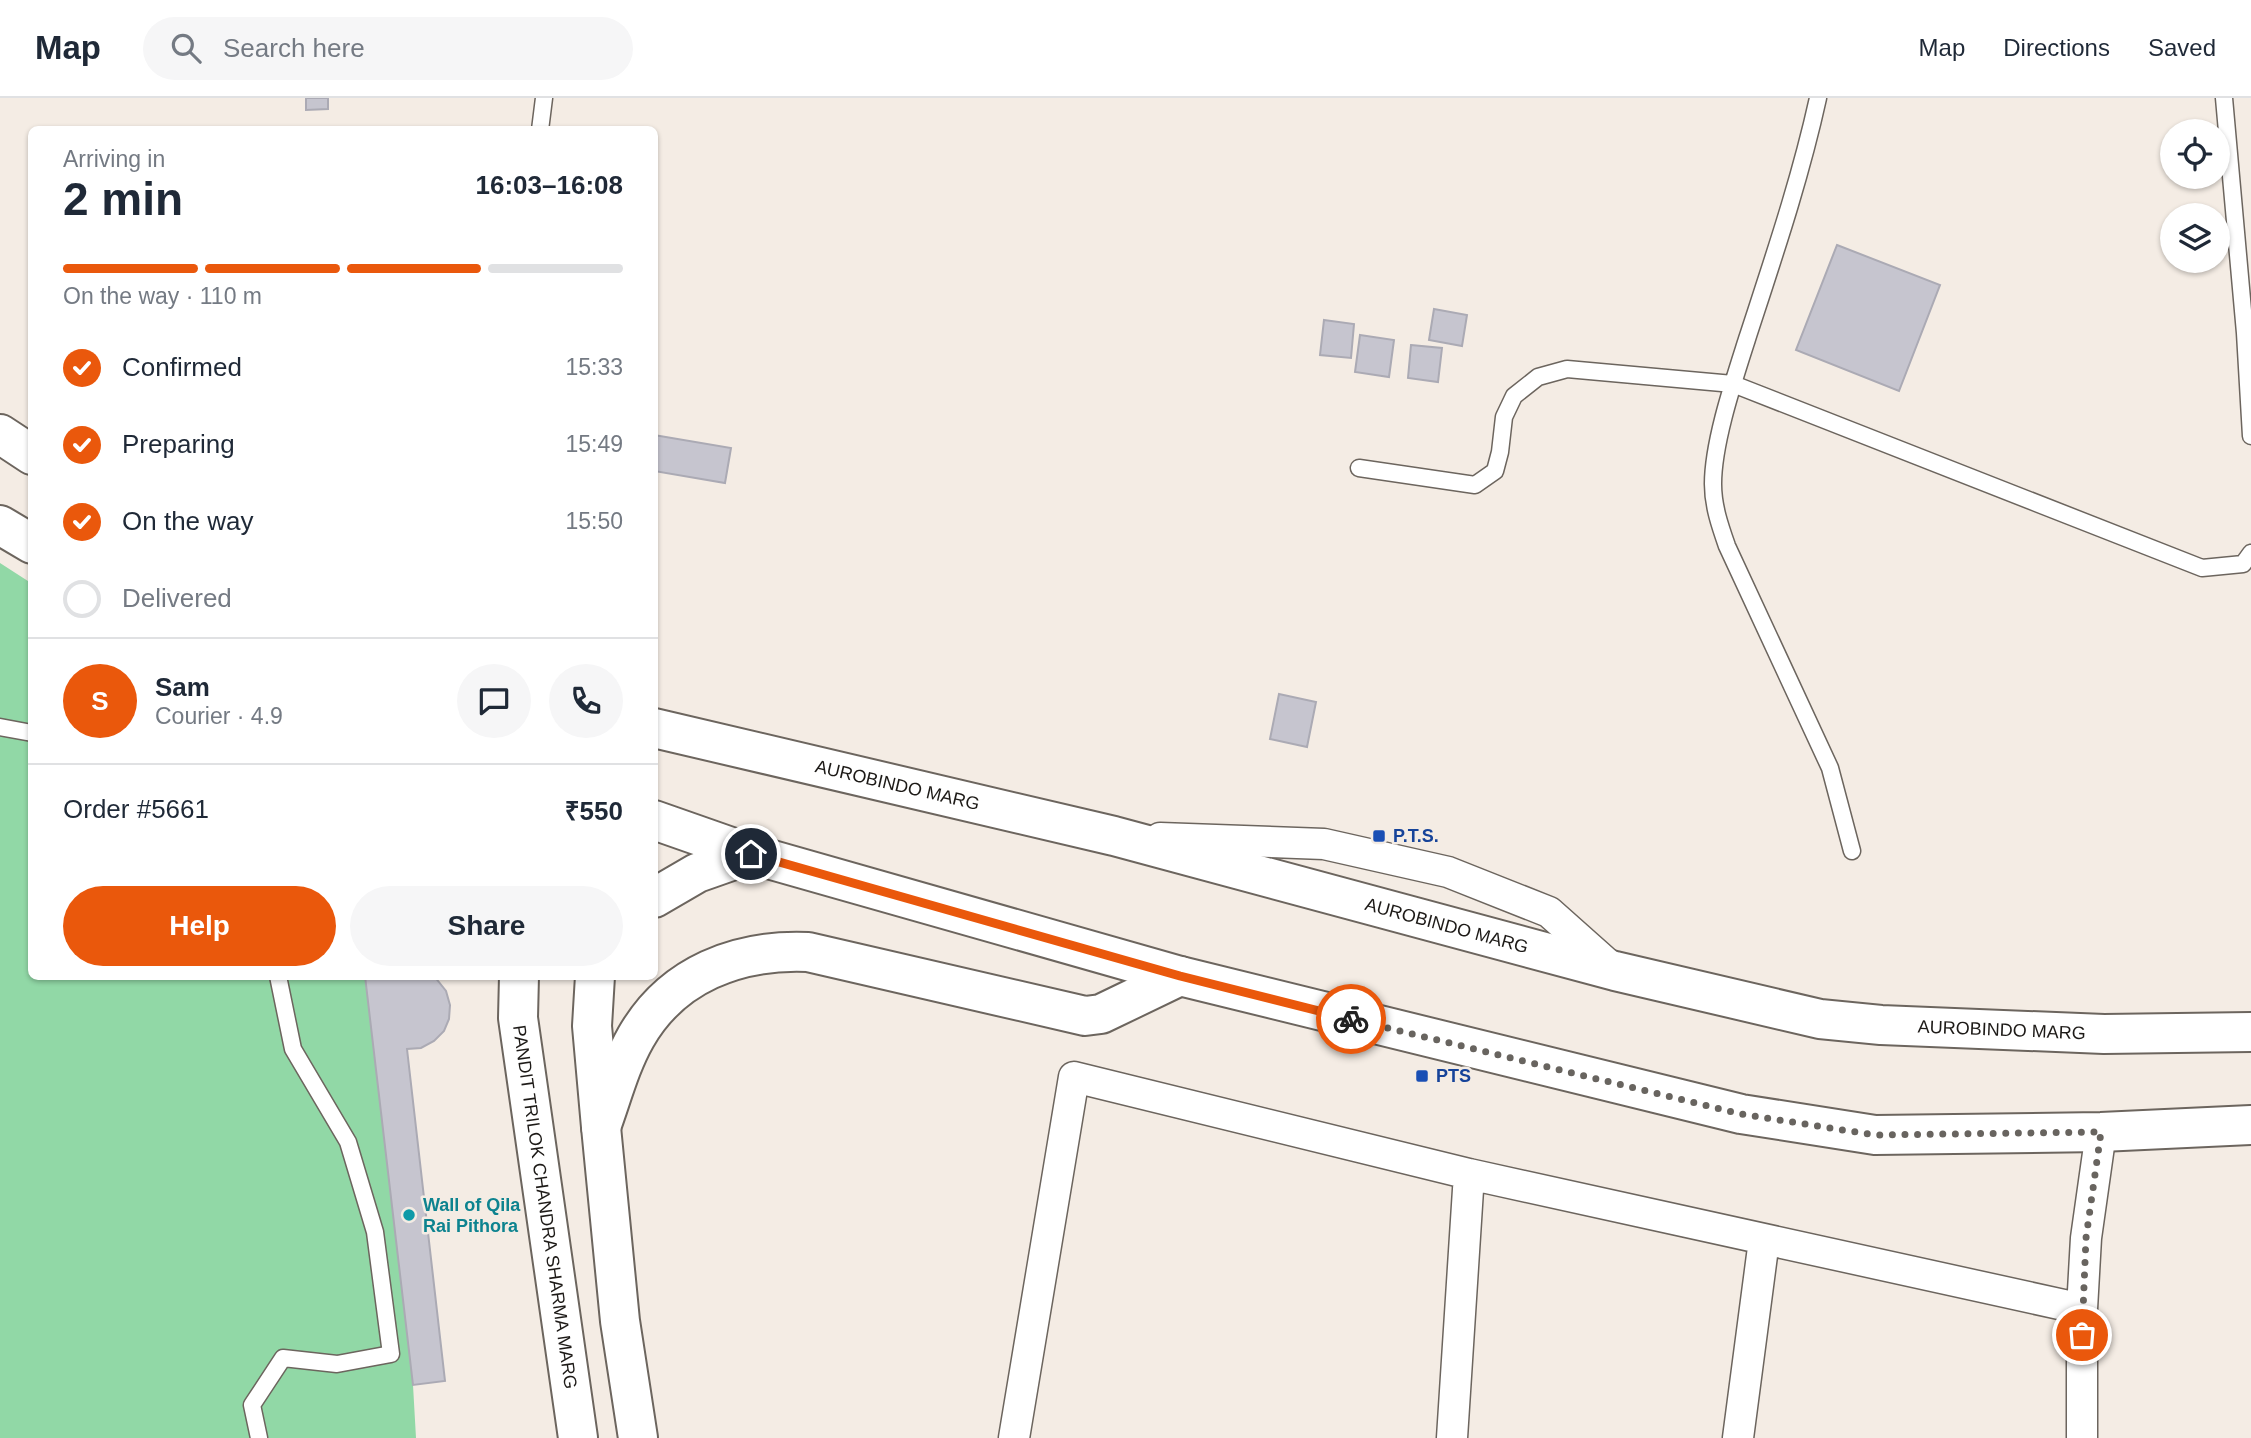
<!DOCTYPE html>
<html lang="en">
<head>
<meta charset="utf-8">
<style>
	body { margin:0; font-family:Arial,sans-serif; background:#f6f6f7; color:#1f2937; height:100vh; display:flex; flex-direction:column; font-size:26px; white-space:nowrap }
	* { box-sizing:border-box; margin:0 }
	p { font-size:23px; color:#747a83 }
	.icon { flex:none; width:38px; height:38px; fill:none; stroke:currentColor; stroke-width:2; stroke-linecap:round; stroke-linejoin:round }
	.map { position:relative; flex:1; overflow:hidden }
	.details { position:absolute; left:28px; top:28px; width:630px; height:854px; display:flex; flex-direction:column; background:#fff; border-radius:10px; box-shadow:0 2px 5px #0004 }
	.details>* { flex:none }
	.controls { position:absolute; left:2160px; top:21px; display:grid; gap:14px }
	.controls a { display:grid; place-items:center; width:70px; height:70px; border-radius:50%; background:#fff; box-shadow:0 2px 5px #0004; font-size:35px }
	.pin { position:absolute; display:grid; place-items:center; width:60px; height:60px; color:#fff; margin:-30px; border:4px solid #fff; border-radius:50%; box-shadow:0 2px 7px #0007 }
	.courier { position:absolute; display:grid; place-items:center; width:70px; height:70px; margin:-35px; border:5px solid #ea580c; border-radius:50%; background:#fff; color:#222; box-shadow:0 2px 9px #0007 }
	.headline em { font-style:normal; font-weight:600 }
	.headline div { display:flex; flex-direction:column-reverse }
	.headline { display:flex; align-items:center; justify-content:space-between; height:119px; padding:0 35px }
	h1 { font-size:46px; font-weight:600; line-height:52px }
	.bar { display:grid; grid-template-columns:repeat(4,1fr); gap:10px 7px; align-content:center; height:84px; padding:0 35px }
	.bar i { height:9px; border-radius:5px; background:#e0e1e3 }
	.bar .selected { background:#ea580c }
	.bar p { grid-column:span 4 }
	.line { display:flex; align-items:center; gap:18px; padding:0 35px; border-top:2px solid #e0e1e3 }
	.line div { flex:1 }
	.round { display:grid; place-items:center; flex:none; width:74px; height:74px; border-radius:37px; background:#f6f6f7 }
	ol { padding:0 35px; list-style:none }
	li { display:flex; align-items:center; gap:21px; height:77px }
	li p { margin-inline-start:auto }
	li .icon { padding:7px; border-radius:50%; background:#ea580c; color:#fff; stroke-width:4 }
	li:last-child { color:#747a83 }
	li i { width:38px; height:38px; border:4px solid #e0e1e3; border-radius:50% }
	.cta { display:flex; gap:14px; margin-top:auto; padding:14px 35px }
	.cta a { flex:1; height:80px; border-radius:42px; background:#ea580c; color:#fff; font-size:28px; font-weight:600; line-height:80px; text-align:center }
	.cta a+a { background:#f6f6f7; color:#1f2937 }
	header { display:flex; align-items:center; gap:42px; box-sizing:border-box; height:98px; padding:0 35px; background:#fff; border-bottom:2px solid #e0e1e3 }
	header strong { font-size:33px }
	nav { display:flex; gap:38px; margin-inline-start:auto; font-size:24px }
	.search { width:490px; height:63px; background:#f6f6f7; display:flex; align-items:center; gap:18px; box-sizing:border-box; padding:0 24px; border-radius:38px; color:#747a83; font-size:26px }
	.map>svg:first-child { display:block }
	.green { fill:#91d8a6 }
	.building { fill:#c6c5cf; stroke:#abaab4; stroke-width:2 }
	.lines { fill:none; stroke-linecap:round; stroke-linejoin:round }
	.lane-casing { stroke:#6c655e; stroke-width:19 }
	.street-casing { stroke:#6c655e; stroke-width:33 }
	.secondary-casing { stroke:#6c655e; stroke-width:42 }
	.highway-casing { stroke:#6c655e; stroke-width:42 }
	.lane { stroke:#fff; stroke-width:16 }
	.street { stroke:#fff; stroke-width:30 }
	.secondary { stroke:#fff; stroke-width:38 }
	.highway { stroke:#fff; stroke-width:38 }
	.done { stroke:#68645f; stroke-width:7; stroke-dasharray:0 12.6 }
	.route { stroke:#ea580c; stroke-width:9 }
	.transit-dot { fill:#1a4fb4; stroke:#f4ece4; stroke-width:2.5 }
	.culture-dot { fill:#0f9aa8; stroke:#f4ece4; stroke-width:2.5 }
	.labels { text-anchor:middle; stroke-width:5; stroke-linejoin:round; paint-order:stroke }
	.street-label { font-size:18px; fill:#1d1a17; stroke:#f4ece4 }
	.transit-label { font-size:18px; font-weight:bold; fill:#164399; stroke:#f4ece4; text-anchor:start }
	.culture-label { font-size:18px; font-weight:bold; fill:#0d838f; stroke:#f4ece4; text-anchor:start }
</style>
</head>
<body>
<header>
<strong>Map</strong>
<div class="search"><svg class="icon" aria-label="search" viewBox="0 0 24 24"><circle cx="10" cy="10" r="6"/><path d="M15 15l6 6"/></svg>Search here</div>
<nav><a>Map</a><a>Directions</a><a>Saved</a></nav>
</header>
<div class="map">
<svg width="2251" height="1340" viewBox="0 0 2251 1340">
	<rect width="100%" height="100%" fill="#f4ece4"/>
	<path class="green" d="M 0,465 L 31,485 L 32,878 L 365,879 L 413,1287 L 416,1340 L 0,1340 Z"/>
	<path class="building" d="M 306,0 L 328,0 L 328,11 L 306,12 Z
		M 1837,147 L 1940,187 L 1899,293 L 1796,252 Z
		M 1434,211 L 1467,217 L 1462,248 L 1429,242 Z
		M 1324,222 L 1354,226 L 1351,260 L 1320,257 Z
		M 1360,237 L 1394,242 L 1389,279 L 1355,274 Z
		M 1411,247 L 1442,250 L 1438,284 L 1408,280 Z
		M 654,337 L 731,350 L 725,385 L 654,373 Z
		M 1279,596 L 1316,604 L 1307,649 L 1270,641 Z
		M 365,878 L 434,878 L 446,893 L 450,907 L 449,921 L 444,933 L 434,943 L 421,950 L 407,951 L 445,1283 L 413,1287 Z"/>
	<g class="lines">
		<defs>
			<path id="lane" d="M 1818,0 C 1800,82 1773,161 1747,241 C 1734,282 1713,344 1713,386 C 1713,408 1720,428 1727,448 L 1830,670 L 1852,753
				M 2224,0 L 2245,235 L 2251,338
				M 540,32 L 544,0
				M 1359,370 L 1475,387 L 1495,373 L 1500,354 L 1504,319 L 1514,298 L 1538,279 L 1567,271 L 1733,286 L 2202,470 L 2243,466 L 2251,455
				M 0,629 L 32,635
				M 259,1340 L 252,1307 L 283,1260 L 337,1266 L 391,1256 L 375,1134 L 348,1044 L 293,951 L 278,878"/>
			<path id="street" d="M 1160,740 L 1324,746 L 1448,774 L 1549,814 L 1613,871
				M 1014,1340 L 1074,979 L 1469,1076 L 2082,1211
				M 1452,1340 L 1469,1076
				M 1738,1340 L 1764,1142
				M 2082,1340 L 2082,1211 L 2086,1140 L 2101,1034"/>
			<g id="secondary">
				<path id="s1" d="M 519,878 L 518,920 L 578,1340"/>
				<path d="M 595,878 L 592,928 L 601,1029 L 620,1223 L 638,1340"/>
				<path d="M 601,1029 C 612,999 620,967 636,939 C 672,876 738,851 808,854 L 1085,918 L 1101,916 L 1180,878"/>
			</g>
			<g id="highway">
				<path d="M 0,336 L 32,357"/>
				<path d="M 0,427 L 32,446"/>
				<path id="s2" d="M 654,630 L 1114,738 L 1615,873 L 1820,921 L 1881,927 L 2104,936 L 2251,934"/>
				<path d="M 654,722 L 751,756 L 1180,878 L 1741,1016 L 1875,1037 L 2101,1034 L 2251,1027"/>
				<path d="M 654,800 L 697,775 L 751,756"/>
			</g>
		</defs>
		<use href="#lane" class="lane-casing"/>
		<use href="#street" class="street-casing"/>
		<use href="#secondary" class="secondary-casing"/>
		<use href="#highway" class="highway-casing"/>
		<use href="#lane" class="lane"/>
		<use href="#street" class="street"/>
		<use href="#secondary" class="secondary"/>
		<use href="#highway" class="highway"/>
	</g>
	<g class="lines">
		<path class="done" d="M 1351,921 L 1741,1016 L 1875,1037 L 2101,1034 L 2086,1140 L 2082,1237"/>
		<path class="route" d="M 751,756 L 1180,878 L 1351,921"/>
	</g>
	<g class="transit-dot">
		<rect x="1372" y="731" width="14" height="14" rx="3.5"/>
		<rect x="1415" y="971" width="14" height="14" rx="3.5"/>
	</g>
	<circle class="culture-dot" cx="409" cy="1117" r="7"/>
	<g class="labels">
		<g class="street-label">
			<text dy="6" stroke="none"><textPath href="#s2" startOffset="250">AUROBINDO MARG</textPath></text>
			<text dy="6" stroke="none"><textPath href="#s2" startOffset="817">AUROBINDO MARG</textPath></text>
			<text dy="6" stroke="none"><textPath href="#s2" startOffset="1384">AUROBINDO MARG</textPath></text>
			<text dy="6" stroke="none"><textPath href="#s1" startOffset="233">PANDIT TRILOK CHANDRA SHARMA MARG</textPath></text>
		</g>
		<g class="transit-label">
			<text x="1393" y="744">P.T.S.</text>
			<text x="1436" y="984">PTS</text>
		</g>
		<g class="culture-label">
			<text x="423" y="1113">Wall of Qila<tspan x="423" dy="21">Rai Pithora</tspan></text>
		</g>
	</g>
</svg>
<div class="controls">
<a><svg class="icon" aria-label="locate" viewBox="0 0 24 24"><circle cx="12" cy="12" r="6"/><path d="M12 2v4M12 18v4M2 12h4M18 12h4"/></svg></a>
<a><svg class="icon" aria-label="layers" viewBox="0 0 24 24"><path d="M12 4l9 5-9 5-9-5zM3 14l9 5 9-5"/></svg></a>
</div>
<div class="pin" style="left:2082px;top:1237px;background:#ea580c"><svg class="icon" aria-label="bag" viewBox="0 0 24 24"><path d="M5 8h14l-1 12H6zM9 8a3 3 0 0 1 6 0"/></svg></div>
<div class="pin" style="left:751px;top:756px;background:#1f2937"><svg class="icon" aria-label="home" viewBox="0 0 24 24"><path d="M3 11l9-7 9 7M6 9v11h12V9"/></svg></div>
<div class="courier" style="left:1351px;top:921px"><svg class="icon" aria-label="bike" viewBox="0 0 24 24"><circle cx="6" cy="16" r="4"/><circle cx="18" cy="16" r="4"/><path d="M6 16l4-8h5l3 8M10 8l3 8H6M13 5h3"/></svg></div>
<section class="details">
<div class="headline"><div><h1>2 min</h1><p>Arriving in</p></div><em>16:03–16:08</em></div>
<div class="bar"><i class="selected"></i><i class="selected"></i><i class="selected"></i><i></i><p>On the way · 110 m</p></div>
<ol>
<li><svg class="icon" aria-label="check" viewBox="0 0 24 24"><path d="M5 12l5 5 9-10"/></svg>Confirmed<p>15:33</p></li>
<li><svg class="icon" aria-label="check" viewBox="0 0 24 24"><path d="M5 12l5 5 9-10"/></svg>Preparing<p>15:49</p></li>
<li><svg class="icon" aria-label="check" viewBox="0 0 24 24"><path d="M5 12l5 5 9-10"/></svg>On the way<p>15:50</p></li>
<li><i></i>Delivered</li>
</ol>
<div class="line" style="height:126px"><b class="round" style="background:#ea580c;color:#fff">S</b><div><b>Sam</b><p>Courier · 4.9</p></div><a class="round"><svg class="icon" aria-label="chat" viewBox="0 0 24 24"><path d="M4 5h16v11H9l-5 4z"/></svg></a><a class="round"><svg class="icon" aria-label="phone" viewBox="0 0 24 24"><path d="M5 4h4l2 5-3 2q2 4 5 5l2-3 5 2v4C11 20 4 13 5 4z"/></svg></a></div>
<div class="line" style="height:91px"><div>Order #5661</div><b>₹550</b></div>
<div class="cta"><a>Help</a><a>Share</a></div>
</section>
</div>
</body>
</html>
